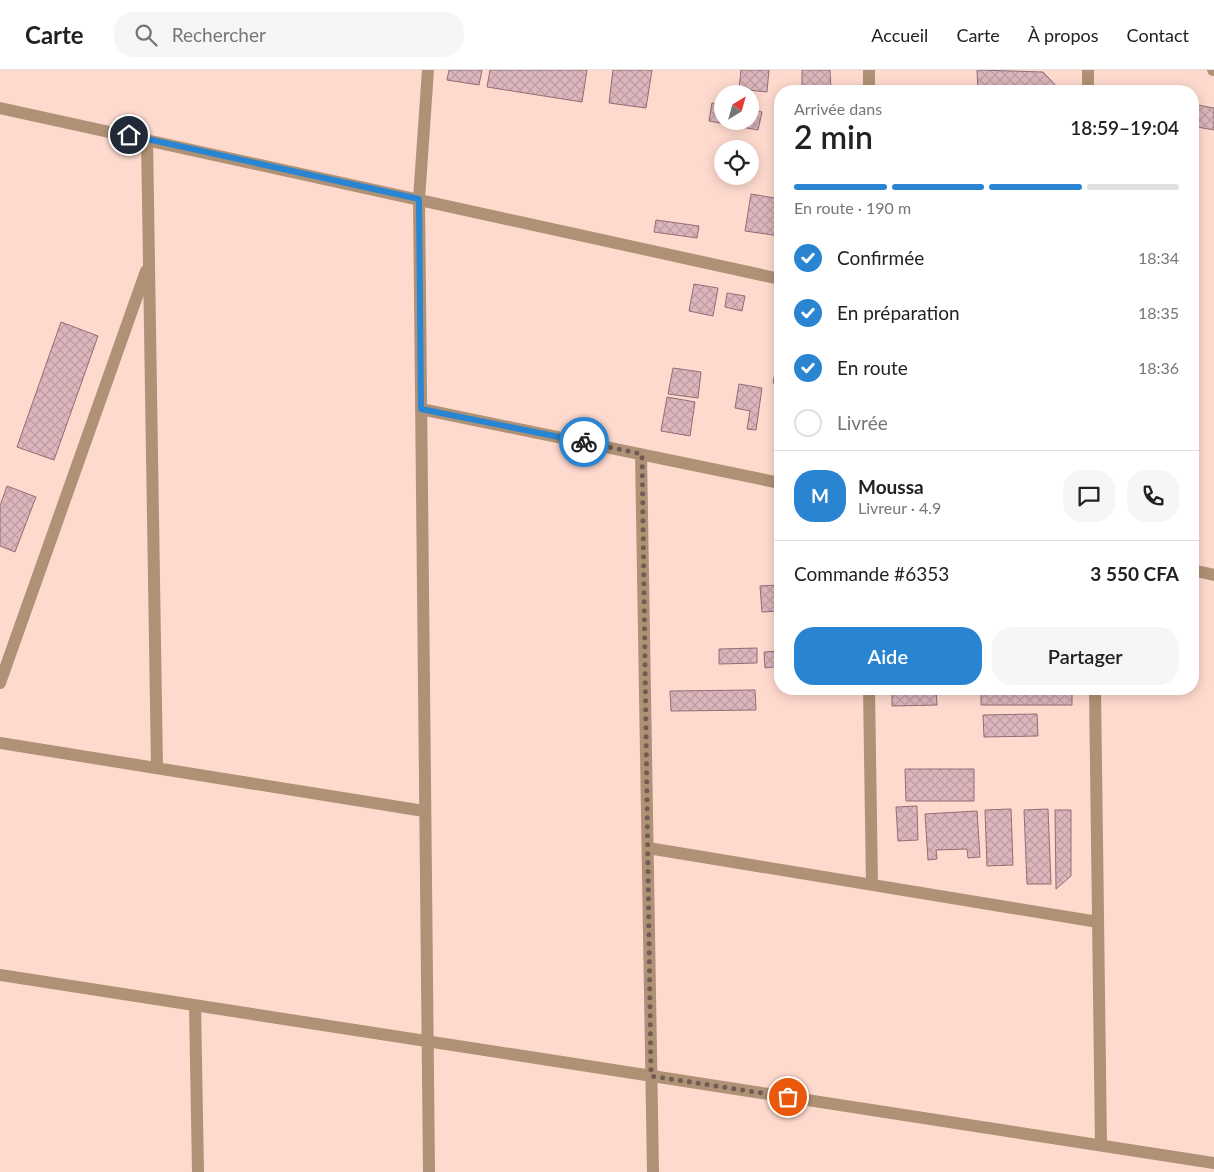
<!DOCTYPE html>
<html lang="fr">
<head>
<meta charset="utf-8">
<style>
	body { margin:0; font-family:Lato,sans-serif; background:#f6f6f6; color:#222; height:100vh; display:flex; flex-direction:column; font-size:19px; white-space:nowrap }
	* { box-sizing:border-box; margin:0 }
	p { font-size:16px; color:#767676 }
	.icon { flex:none; width:28px; height:28px; fill:none; stroke:currentColor; stroke-width:2; stroke-linecap:round; stroke-linejoin:round }
	.map { position:relative; flex:1; overflow:hidden }
	.details { position:absolute; left:774px; top:15px; width:425px; height:610px; display:flex; flex-direction:column; background:#fff; border-radius:20px; box-shadow:0 2px 12px #0003 }
	.details>* { flex:none }
	.needle { width:32px; rotate:37deg }
	.tools { position:absolute; left:714px; top:15px; display:grid; gap:10px }
	.tools a { display:grid; place-items:center; width:45px; height:45px; border-radius:50%; background:#fff; box-shadow:0 2px 12px #0003; font-size:25px }
	.pin { position:absolute; display:grid; place-items:center; width:42px; height:42px; color:#fff; margin:-21px; border:2px solid #fff; border-radius:50%; box-shadow:0 1px 5px #0007 }
	.courier { position:absolute; display:grid; place-items:center; width:50px; height:50px; margin:-25px; border:4px solid #2984d1; border-radius:50%; background:#fff; color:#222; box-shadow:0 1px 6px #0007 }
	.head em { font-style:normal; font-weight:600 }
	.head div { display:flex; flex-direction:column-reverse }
	.head { display:flex; align-items:center; justify-content:space-between; height:85px; padding:0 20px }
	h1 { font-size:32px; font-weight:600; line-height:38px }
	.bar { display:grid; grid-template-columns:repeat(4,1fr); gap:8px 5px; align-content:center; height:60px; padding:0 20px }
	.bar i { height:6px; border-radius:4px; background:#e0e0e0 }
	.bar .selected { background:#2984d1 }
	.bar p { grid-column:span 4 }
	.line { display:flex; align-items:center; gap:12px; padding:0 20px; border-top:1px solid #e0e0e0 }
	.line div { flex:1 }
	.round { display:grid; place-items:center; flex:none; width:52px; height:52px; border-radius:20px; background:#f6f6f6 }
	ol { padding:0 20px; list-style:none }
	li { display:flex; align-items:center; gap:15px; height:55px }
	li p { margin-inline-start:auto }
	li .icon { padding:5px; border-radius:50%; background:#2984d1; color:#fff; stroke-width:4 }
	li:last-child { color:#767676 }
	li i { width:28px; height:28px; border:2px solid #e0e0e0; border-radius:50% }
	.cta { display:flex; gap:10px; margin-top:auto; padding:10px 20px }
	.cta a { flex:1; height:58px; border-radius:20px; background:#2984d1; color:#fff; font-size:20px; font-weight:600; line-height:58px; text-align:center }
	.cta a+a { background:#f6f6f6; color:#222 }
	header { display:flex; align-items:center; gap:30px; box-sizing:border-box; height:70px; padding:0 25px; background:#fff; border-bottom:1px solid #e0e0e0 }
	header strong { font-size:24px }
	nav { display:flex; gap:28px; margin-inline-start:auto; font-size:18px }
	.search { width:350px; height:45px; background:#f6f6f6; display:flex; align-items:center; gap:12px; box-sizing:border-box; padding:0 18px; border-radius:20px; color:#767676; font-size:19px }
	.map>svg:first-child { display:block }
	.building { fill:url(#building-cross-hatch); stroke:#906e74 }
	.lines { fill:none; stroke-linecap:round; stroke-linejoin:round }
	.minor { stroke:#af9275; stroke-width:12 }
	.done { stroke:#715c55; stroke-width:5; stroke-dasharray:0 9 }
	.route { stroke:#2984d1; stroke-width:6 }
</style>
</head>
<body>
<header>
<strong>Carte</strong>
<div class="search"><svg class="icon" aria-label="search" viewBox="0 0 24 24"><circle cx="10" cy="10" r="6"/><path d="M15 15l6 6"/></svg>Rechercher</div>
<nav><a>Accueil</a><a>Carte</a><a>À propos</a><a>Contact</a></nav>
</header>
<div class="map">
<svg width="1214" height="1102" viewBox="0 0 1214 1102">
	<defs>
		<pattern id="building-cross-hatch" width="8" height="8" patternUnits="userSpaceOnUse" patternTransform="scale(1.25)"><rect width="8" height="8" fill="#dcb6bc"/><path d="M0 0l8 8M0 8l8-8" fill="none" stroke="#bd9ca1"/></pattern>
	</defs>
	<rect width="100%" height="100%" fill="#fed9ce"/>
	<path class="building" d="M 449,0 L 482,0 L 479,15 L 447,10 Z
		M 490,0 L 587,0 L 582,32 L 487,17 Z
		M 613,0 L 652,0 L 646,38 L 609,33 Z
		M 741,0 L 769,0 L 767,22 L 739,19 Z
		M 802,0 L 830,0 L 831,20 L 802,20 Z
		M 977,0 L 1043,2 L 1061,21 L 978,21 Z
		M 712,33 L 722,35 L 722,51 L 750,51 L 750,40 L 762,42 L 758,60 L 709,51 Z
		M 1192,34 L 1214,38 L 1214,60 L 1192,56 Z
		M 751,124 L 780,129 L 780,166 L 745,161 Z
		M 656,150 L 699,156 L 697,168 L 654,162 Z
		M 694,214 L 718,218 L 713,246 L 689,241 Z
		M 727,223 L 745,226 L 742,241 L 725,237 Z
		M 61,252 L 98,266 L 54,390 L 17,377 Z
		M 780,275 L 780,314 L 773,313 Z
		M 673,298 L 701,302 L 698,328 L 668,324 Z
		M 739,314 L 762,318 L 756,360 L 747,359 L 750,341 L 735,338 Z
		M 667,327 L 695,332 L 690,366 L 661,361 Z
		M 7,416 L 36,427 L 15,482 L 0,476 L 0,436 Z
		M 780,515 L 780,541 L 762,542 L 760,516 Z
		M 757,578 L 757,593 L 719,594 L 719,579 Z
		M 780,581 L 780,596 L 765,598 L 764,582 Z
		M 892,619 L 936,619 L 937,635 L 892,636 Z
		M 981,619 L 1072,619 L 1072,635 L 981,635 Z
		M 755,620 L 756,640 L 671,641 L 670,621 Z
		M 1037,644 L 1038,666 L 984,667 L 983,645 Z
		M 905,699 L 974,699 L 974,731 L 906,731 Z
		M 917,736 L 918,770 L 898,771 L 896,737 Z
		M 1011,739 L 1013,795 L 987,796 L 985,740 Z
		M 1048,739 L 1051,814 L 1027,814 L 1024,740 Z
		M 1055,740 L 1071,740 L 1071,806 L 1056,819 Z
		M 977,741 L 980,787 L 968,788 L 967,779 L 936,780 L 937,789 L 928,790 L 925,744 Z"/>
	<g class="lines">
		<path class="minor" d="M 428,0 L 419,129 L 429,1102
			M 1088,0 L 1088,21
			M 1213,0 L 1214,0
			M 869,21 L 869,0
			M 0,38 L 780,209
			M 147,69 L 157,698
			M 421,339 L 780,413
			M 641,384 L 653,1102
			M 1192,500 L 1214,505
			M 0,613 L 146,201
			M 869,619 L 872,815
			M 1095,619 L 1101,1075
			M 0,673 L 424,741
			M 648,778 L 1098,852
			M 0,905 L 1214,1093
			M 195,935 L 198,1102"/>
	</g>
	<g class="lines">
		<path class="done" d="M 584,372 L 642,384 L 651,1006 L 788,1027"/>
		<path class="route" d="M 129,65 L 419,129 L 421,339 L 584,372"/>
	</g>
</svg>
<div class="tools">
<a><svg class="needle" viewBox="-14 -14 28 28"><path d="M0-13l5 13h-10z" fill="#e53935"/><path d="M0 13l5-13h-10z" fill="#767676"/></svg></a>
<a><svg class="icon" aria-label="locate" viewBox="0 0 24 24"><circle cx="12" cy="12" r="6"/><path d="M12 2v4M12 18v4M2 12h4M18 12h4"/></svg></a>
</div>
<div class="pin" style="left:788px;top:1027px;background:#ea580c"><svg class="icon" aria-label="bag" viewBox="0 0 24 24"><path d="M5 8h14l-1 12H6zM9 8a3 3 0 0 1 6 0"/></svg></div>
<div class="pin" style="left:129px;top:65px;background:#1f2937"><svg class="icon" aria-label="home" viewBox="0 0 24 24"><path d="M3 11l9-7 9 7M6 9v11h12V9"/></svg></div>
<div class="courier" style="left:584px;top:372px"><svg class="icon" aria-label="bike" viewBox="0 0 24 24"><circle cx="6" cy="16" r="4"/><circle cx="18" cy="16" r="4"/><path d="M6 16l4-8h5l3 8M10 8l3 8H6M13 5h3"/></svg></div>
<section class="details">
<div class="head"><div><h1>2 min</h1><p>Arrivée dans</p></div><em>18:59–19:04</em></div>
<div class="bar"><i class="selected"></i><i class="selected"></i><i class="selected"></i><i></i><p>En route · 190 m</p></div>
<ol>
<li><svg class="icon" aria-label="check" viewBox="0 0 24 24"><path d="M5 12l5 5 9-10"/></svg>Confirmée<p>18:34</p></li>
<li><svg class="icon" aria-label="check" viewBox="0 0 24 24"><path d="M5 12l5 5 9-10"/></svg>En préparation<p>18:35</p></li>
<li><svg class="icon" aria-label="check" viewBox="0 0 24 24"><path d="M5 12l5 5 9-10"/></svg>En route<p>18:36</p></li>
<li><i></i>Livrée</li>
</ol>
<div class="line" style="height:90px"><b class="round" style="background:#2984d1;color:#fff">M</b><div><b>Moussa</b><p>Livreur · 4.9</p></div><a class="round"><svg class="icon" aria-label="chat" viewBox="0 0 24 24"><path d="M4 5h16v11H9l-5 4z"/></svg></a><a class="round"><svg class="icon" aria-label="phone" viewBox="0 0 24 24"><path d="M5 4h4l2 5-3 2q2 4 5 5l2-3 5 2v4C11 20 4 13 5 4z"/></svg></a></div>
<div class="line" style="height:65px"><div>Commande #6353</div><b>3 550 CFA</b></div>
<div class="cta"><a>Aide</a><a>Partager</a></div>
</section>
</div>
</body>
</html>
